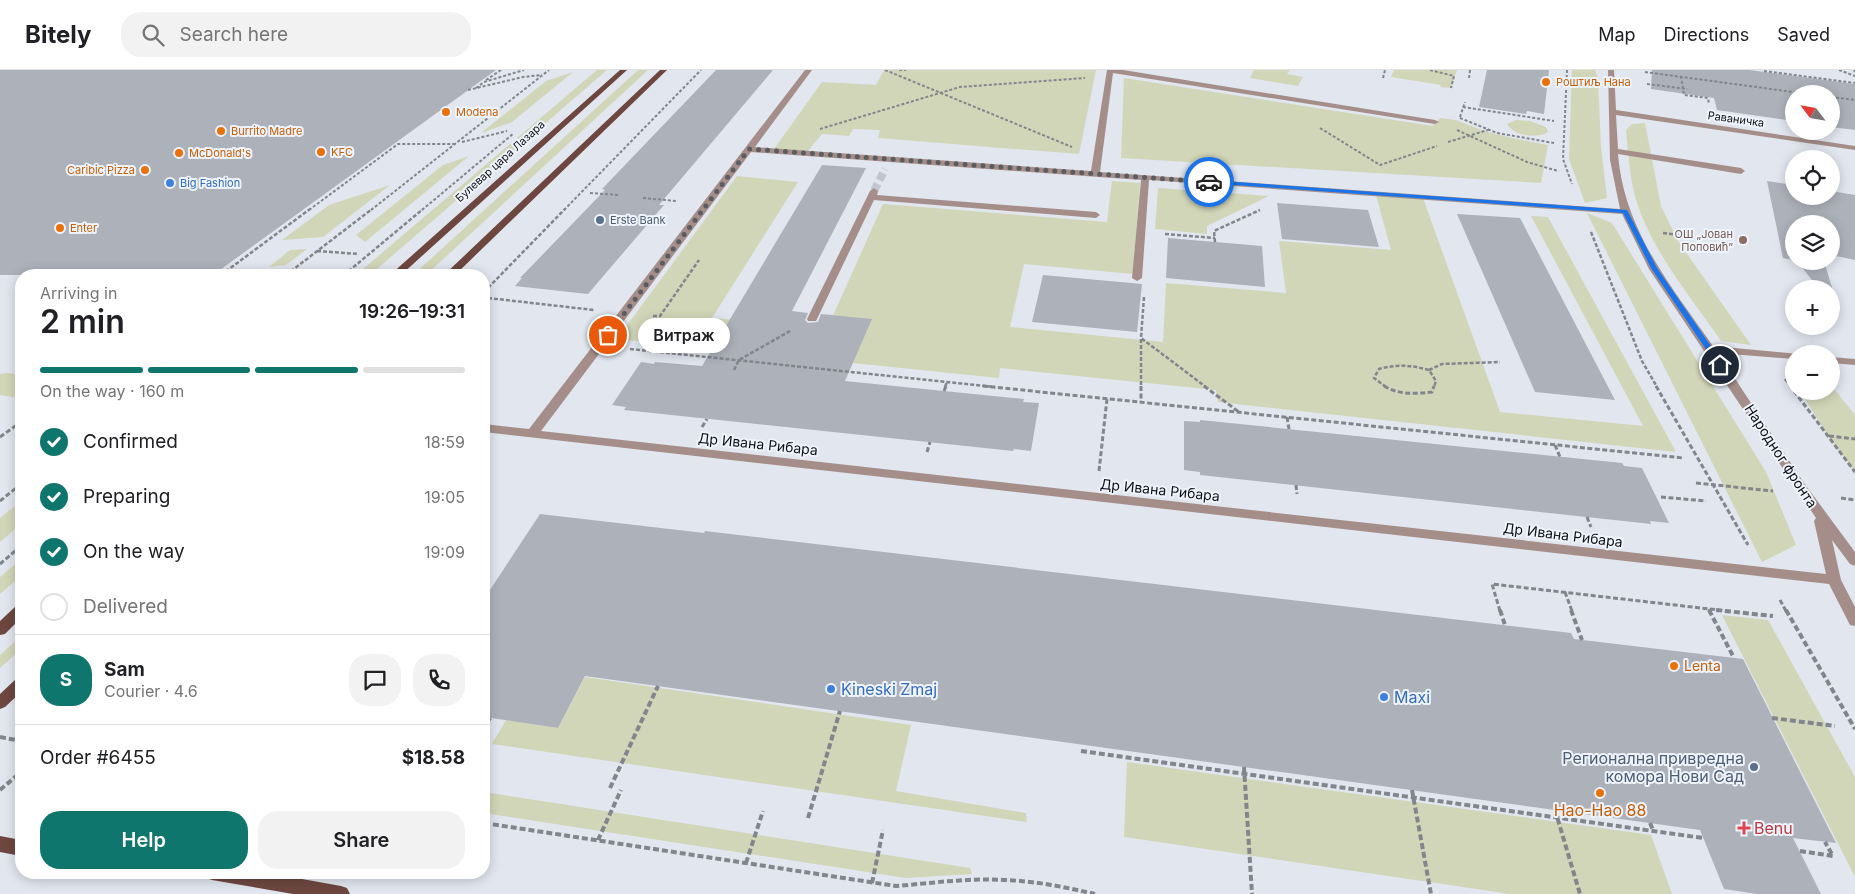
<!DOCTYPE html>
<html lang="en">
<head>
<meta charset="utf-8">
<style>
	body { margin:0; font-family:Inter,sans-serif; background:#f2f2f2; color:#202124; height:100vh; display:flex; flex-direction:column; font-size:19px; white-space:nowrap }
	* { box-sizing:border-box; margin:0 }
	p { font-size:16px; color:#757577 }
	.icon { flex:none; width:28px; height:28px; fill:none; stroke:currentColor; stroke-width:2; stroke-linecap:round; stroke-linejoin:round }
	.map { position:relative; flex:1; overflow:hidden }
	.sheet { position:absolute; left:15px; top:199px; width:475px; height:610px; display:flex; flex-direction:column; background:#fff; border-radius:20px; box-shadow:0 2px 12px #0003 }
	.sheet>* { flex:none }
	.needle { width:32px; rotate:301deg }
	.controls { position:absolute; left:1785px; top:15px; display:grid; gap:10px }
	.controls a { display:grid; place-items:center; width:55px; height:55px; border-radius:50%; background:#fff; box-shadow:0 2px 12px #0003; font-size:25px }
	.pin { position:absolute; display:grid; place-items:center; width:42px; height:42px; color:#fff; margin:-21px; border:2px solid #fff; border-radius:50%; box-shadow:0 1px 5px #0007 }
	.courier { position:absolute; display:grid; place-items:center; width:50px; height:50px; margin:-25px; border:4px solid #1a73e8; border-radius:50%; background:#fff; color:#222; box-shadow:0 1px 6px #0007 }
	.bubble { position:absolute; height:35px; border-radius:18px; background:#fff; box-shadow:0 2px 12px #0003; font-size:16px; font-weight:600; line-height:35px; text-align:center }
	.headline em { font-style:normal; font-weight:600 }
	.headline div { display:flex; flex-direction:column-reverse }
	.headline { display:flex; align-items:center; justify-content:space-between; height:85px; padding:0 25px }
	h1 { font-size:32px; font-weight:600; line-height:38px }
	.bar { display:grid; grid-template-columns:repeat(4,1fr); gap:8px 5px; align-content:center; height:60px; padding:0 25px }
	.bar i { height:6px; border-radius:4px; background:#e0e0e0 }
	.bar .selected { background:#0f766e }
	.bar p { grid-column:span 4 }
	.line { display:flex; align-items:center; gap:12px; padding:0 25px; border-top:1px solid #e0e0e0 }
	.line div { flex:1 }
	.round { display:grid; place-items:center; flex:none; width:52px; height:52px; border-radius:20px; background:#f2f2f2 }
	ol { padding:0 25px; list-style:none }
	li { display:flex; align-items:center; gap:15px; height:55px }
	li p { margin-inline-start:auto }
	li .icon { padding:5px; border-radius:50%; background:#0f766e; color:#fff; stroke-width:4 }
	li:last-child { color:#757577 }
	li i { width:28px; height:28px; border:2px solid #e0e0e0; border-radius:50% }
	.cta { display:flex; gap:10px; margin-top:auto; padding:10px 25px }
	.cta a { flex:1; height:58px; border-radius:20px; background:#0f766e; color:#fff; font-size:20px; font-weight:600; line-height:58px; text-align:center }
	.cta a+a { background:#f2f2f2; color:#202124 }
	header { display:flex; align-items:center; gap:30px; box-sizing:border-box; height:70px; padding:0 25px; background:#fff; border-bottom:1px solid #e0e0e0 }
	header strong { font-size:24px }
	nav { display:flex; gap:28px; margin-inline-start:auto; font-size:18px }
	.search { width:350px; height:45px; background:#f2f2f2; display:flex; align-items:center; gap:12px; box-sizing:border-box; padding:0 18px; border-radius:20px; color:#757577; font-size:19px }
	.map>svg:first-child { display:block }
	.green { fill:#d2d6b8 }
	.building { fill:#adb1ba }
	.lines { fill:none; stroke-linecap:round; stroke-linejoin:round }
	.minor-tunnel { stroke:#c2c6ce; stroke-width:8; stroke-dasharray:8 4; stroke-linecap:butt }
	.path-far3 { stroke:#82858b; stroke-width:2; stroke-dasharray:3 2; stroke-linecap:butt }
	.path-far2 { stroke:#82858b; stroke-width:2.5; stroke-dasharray:4 2; stroke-linecap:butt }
	.path-far1 { stroke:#82858b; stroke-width:3; stroke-dasharray:5 2.5; stroke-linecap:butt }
	.path { stroke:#82858b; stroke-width:4; stroke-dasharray:6 3; stroke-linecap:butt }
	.minor { fill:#a58e89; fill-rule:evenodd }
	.major { fill:#6d473f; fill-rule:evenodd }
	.route { fill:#1a73e8 }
	.done { stroke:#5a5c61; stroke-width:5; stroke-dasharray:0 9 }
	.food-dot { fill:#e8710a; stroke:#eef3fc; stroke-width:2 }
	.shop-dot { fill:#3f7fe0; stroke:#eef3fc; stroke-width:2 }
	.service-dot { fill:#5c6f8a; stroke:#eef3fc; stroke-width:2 }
	.education-dot { fill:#8d6e63; stroke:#eef3fc; stroke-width:2 }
	.health-dot { fill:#e0444e; stroke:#eef3fc; stroke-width:2 }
	.labels { text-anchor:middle; stroke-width:4; stroke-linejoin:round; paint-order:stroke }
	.far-food-label { font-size:11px; fill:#c56008; stroke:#eef3fc; text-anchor:start }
	.far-street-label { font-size:11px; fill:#111215; stroke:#eef3fc }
	.far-shop-label { font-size:11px; fill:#366cbe; stroke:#eef3fc; text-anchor:start }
	.far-service-label { font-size:11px; fill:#4e5e75; stroke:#eef3fc; text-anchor:start }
	.far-education-label { font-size:11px; fill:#785e54; stroke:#eef3fc; text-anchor:end }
	.street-label { font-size:14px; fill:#111215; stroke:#eef3fc }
	.food-label { font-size:14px; fill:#c56008; stroke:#eef3fc; text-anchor:start }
	.near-shop-label { font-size:16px; fill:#366cbe; stroke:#eef3fc; text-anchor:start }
	.near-service-label { font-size:16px; fill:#4e5e75; stroke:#eef3fc; text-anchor:end }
	.near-food-label { font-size:16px; fill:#c56008; stroke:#eef3fc }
	.near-health-label { font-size:16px; fill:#be3a42; stroke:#eef3fc; text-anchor:start }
</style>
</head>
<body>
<header>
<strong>Bitely</strong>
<div class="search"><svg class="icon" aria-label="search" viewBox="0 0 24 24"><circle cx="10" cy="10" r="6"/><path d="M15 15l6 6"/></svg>Search here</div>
<nav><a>Map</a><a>Directions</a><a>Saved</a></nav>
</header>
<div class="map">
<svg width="1855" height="824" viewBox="0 0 1855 824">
	<rect width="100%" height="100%" fill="#e1e6ef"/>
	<path class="green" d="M 597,0 L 607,0 L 370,205 L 356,205 Z
		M 638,0 L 648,0 L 426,205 L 413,205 Z
		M 884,0 L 1096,0 L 1079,84 L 878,68 L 880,60 L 853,59 L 849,66 L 822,64 L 808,81 L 774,79 L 822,12 L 876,15 Z
		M 1254,0 L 1290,0 L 1287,4 L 1303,7 L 1298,16 L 1250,8 Z
		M 1394,0 L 1457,0 L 1451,18 L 1440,17 L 1441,15 L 1391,7 Z
		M 1572,0 L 1595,0 L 1598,9 L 1601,77 L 1607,128 L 1585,133 L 1569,89 Z
		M 573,2 L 512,52 L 481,63 L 546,11 Z
		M 1124,8 L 1433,56 L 1440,48 L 1456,50 L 1484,61 L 1512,68 L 1548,75 L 1541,113 L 1121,88 Z
		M 1516,50 L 1530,51 L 1546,57 L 1548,62 C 1537,69 1514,66 1507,54 Z
		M 1645,53 L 1661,136 L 1678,171 L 1751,275 L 1721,271 C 1689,224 1646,175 1633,118 C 1629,99 1628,79 1626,60 L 1632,54 Z
		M 469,86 L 365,172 L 356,165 L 443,95 Z
		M 737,106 L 798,112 L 712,248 L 827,259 L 883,134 L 1107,152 L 1112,111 L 1140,113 L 1133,204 L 1024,194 L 1010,257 L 1163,272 L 1166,213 L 1286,223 L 1279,171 L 1391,180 L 1376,125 L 1423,128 L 1500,342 L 1643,356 L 1531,146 L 1548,147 L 1676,382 L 1218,332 L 1216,320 L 1000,298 L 999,308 L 617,269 Z
		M 390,115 L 323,167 L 282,170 L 329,135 Z
		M 1158,118 L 1269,126 L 1207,156 L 1207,164 L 1155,159 Z
		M 1587,143 L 1612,153 L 1766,402 L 1796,475 L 1762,492 Z
		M 307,179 L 286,195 L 269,197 L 290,180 Z
		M 7,303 L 21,305 L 21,328 L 0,325 L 0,304 Z
		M 1831,315 L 1855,345 L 1855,402 L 1828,366 L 1800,321 L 1831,321 Z
		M 21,431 L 21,454 L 0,472 L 0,448 Z
		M 21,489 L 21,506 L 0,524 L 0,507 Z
		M 1722,545 L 1768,550 L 1855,707 L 1855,807 Z
		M 21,566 L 21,579 L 0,598 L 0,585 Z
		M 585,607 L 911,655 L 896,721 L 1026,743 L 1027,752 L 492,674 L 506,650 L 558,658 Z
		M 1127,692 L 1651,765 L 1672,824 L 1510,824 L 1124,767 Z
		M 484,722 L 970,798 L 972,804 L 906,808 L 484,743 Z"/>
	<path class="building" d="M 0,0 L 496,0 L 213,205 L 0,205 Z
		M 716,0 L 773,0 L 659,135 L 664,135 L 588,224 L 515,216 L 522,208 L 520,208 L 605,120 L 602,119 Z
		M 1487,0 L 1549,0 L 1544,44 L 1527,41 L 1526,44 L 1479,37 Z
		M 1652,0 L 1749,0 L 1855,14 L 1855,60 L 1831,57 L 1831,24 L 1794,24 L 1794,51 L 1717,40 L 1714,28 L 1651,19 Z
		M 822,95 L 866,98 L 792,241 L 808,243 L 805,250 L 808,253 L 818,252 L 821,244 L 872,249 L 845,311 L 1024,329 L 1023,332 L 1039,333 L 1031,381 L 1014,379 L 1013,381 L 624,340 L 626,337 L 612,335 L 641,292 L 654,294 L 655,292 L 702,296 Z
		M 1767,111 L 1794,115 L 1794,126 L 1831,126 L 1831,121 L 1855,125 L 1855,190 L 1831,185 L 1831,154 L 1794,154 L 1794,190 L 1783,188 Z
		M 1277,133 L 1368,140 L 1379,177 L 1282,169 Z
		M 1457,144 L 1520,148 L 1615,330 L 1535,322 Z
		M 1168,168 L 1262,176 L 1265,217 L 1166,208 Z
		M 1797,191 L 1824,191 L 1840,244 L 1831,233 L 1831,219 L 1819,219 Z
		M 1043,205 L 1142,214 L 1137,262 L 1032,252 Z
		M 1200,350 L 1622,393 L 1624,396 L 1642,398 L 1669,453 L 1650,451 L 1651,454 L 1200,405 L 1200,402 L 1184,400 L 1184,351 L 1200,352 Z
		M 540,444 L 704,463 L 705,461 L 1571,563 L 1574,569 L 1743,589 L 1836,773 L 1793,768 L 1821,824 L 1757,824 L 1724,819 L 1700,760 L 585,606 L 558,658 L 484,647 L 484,529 Z"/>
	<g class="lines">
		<path class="minor-tunnel" d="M 874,121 L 885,99"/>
		<path class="path-far3" d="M 885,0 L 1072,77
			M 899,0 L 906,0
			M 1430,0 L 1454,6 L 1451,18
			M 1567,0 L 1563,89 L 1572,114
			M 1839,0 L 1855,6
			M 1854,0 L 1855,2
			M 1764,1 L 1855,13
			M 1645,2 L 1808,24
			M 1681,6 L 1684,25 L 1708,28 L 1709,34
			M 1383,8 L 1385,0
			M 1469,8 L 1470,0
			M 486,10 L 501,0
			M 1647,14 L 1687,19
			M 476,18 L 484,12 L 524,0
			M 468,20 L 523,7 L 542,5
			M 1831,27 L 1855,30
			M 1463,37 L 1554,51
			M 1460,47 L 1465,32
			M 1460,48 L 1497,63 L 1554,73
			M 1320,58 L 1380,95 L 1437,76
			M 820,59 L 960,17 L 1085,8
			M 1457,60 L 1527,92 L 1558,101
			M 462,72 L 507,61
			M 1448,72 L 1488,60
			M 590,123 L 619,125
			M 643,128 L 677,131
			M 309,140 L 398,74 L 456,74
			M 371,140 L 549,0
			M 422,140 L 514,63
			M 564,140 L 701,0"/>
		<path class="path-far2" d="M 1591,162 L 1642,291 L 1657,317
			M 1663,163 L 1680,165
			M 1165,164 L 1215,168
			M 1215,172 L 1214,161 L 1260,140
			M 317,181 L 359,184
			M 221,205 L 310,139
			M 286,205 L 372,139
			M 344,205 L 423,139
			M 484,222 L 565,139
			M 1144,227 L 1141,268 L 1206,317
			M 488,228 L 594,240
			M 653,246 L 660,246 L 699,190
			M 1141,269 L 1141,317
			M 630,279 L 995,317
			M 734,300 L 739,290 L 790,261
			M 1429,300 L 1442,294 L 1500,292
			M 1785,309 L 1791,317
			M 945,317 L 947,312
			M 1386,317 L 1374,308 L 1379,299 C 1397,294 1411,295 1429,300 L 1436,311 L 1434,317"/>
		<path class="path-far1" d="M 983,316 L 1683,388
			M 1141,316 L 1141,332
			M 1204,316 L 1239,342
			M 1384,316 C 1399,325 1415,324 1432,322 L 1434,316
			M 1656,316 L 1748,475
			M 1790,316 L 1794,320
			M 944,321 L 946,316
			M 1794,321 L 1855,402
			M 1287,347 L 1289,359
			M 702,357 L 707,349
			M 1829,366 L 1855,369
			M 0,367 L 21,352
			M 1555,375 L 1560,387
			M 927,382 L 930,372
			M 1099,401 L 1107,329
			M 1696,413 L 1773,421
			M 1296,415 L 1297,424
			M 1661,427 L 1706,431
			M 1841,428 L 1855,430
			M 0,431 L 21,414
			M 1587,447 L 1591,457
			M 0,494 L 21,476
			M 1565,522 L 1572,541
			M 1780,530 L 1786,541
			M 1709,539 L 1710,541
			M 1500,541 L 1492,514 L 1727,541"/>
		<path class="path" d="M 1500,540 L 1505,555
			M 1571,540 L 1582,570
			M 1709,540 L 1734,588
			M 1716,540 L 1773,546
			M 1786,540 L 1855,659
			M 1772,648 L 1835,656
			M 484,658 L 490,648
			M 0,667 L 21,671
			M 1081,681 L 1703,768
			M 1244,697 L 1252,824
			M 610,718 L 658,616
			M 0,720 L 21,702
			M 1412,720 L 1431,824
			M 1555,740 L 1580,824
			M 808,748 L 840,641
			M 484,753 L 896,816 C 932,813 968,808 1004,810 C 1035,811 1065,817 1095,824
			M 1650,753 L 1653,760
			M 598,770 L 621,720
			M 1800,781 L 1833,786 L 1825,772
			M 746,793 L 763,741
			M 872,813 L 883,760"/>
		<path class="minor" d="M 805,0 L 812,0 L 755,77 L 1091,101 L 1107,0 L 1123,0 L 1435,50 L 1439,52 L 1435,54 L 1113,3 L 1100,102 L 1620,139 L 1610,90 L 1608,0 L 1614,0 L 1616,40 L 1855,76 L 1855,80 L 1616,45 L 1618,79 L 1741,98 L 1745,101 L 1741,104 L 1618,84 C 1624,160 1671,216 1713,276 L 1798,284 L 1794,284 L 1794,289 L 1718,283 L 1804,413 L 1855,482 L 1855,496 L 1850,494 L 1832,470 L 1841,510 L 1855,537 L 1855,556 L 1850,555 L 1829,514 L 484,362 L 484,354 L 529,359 ZM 751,82 L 1141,110 L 1132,208 L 1137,211 L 1142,208 L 1149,110 L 1622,144 L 1649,199 L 1816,448 L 1814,451 L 1826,504 L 541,361 Z
			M 874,118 L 878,121 L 877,125 L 1096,142 L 1100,145 L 1096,148 L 874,130 L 817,249 L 816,251 L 808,251 L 807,249 L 870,121 Z
			M 1831,287 L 1855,289 L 1855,295 L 1831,293 Z"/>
		<path class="major" d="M 620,0 L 627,0 L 401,205 L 390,205 Z
			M 660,0 L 667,0 L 455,205 L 444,205 Z
			M 21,535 L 21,548 L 5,564 L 0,565 L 0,551 L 16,536 Z
			M 21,607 L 21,622 L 5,637 L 0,639 L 0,624 L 16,609 Z
			M 0,766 L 21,770 L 21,786 L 0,782 Z
			M 203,802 L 263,802 L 341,816 L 347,818 L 350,824 L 293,824 L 212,810 L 206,808 Z"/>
	</g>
	<path class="route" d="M 1209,110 L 1627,140 L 1657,198 L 1724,295 L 1718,297 L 1651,198 L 1623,143 L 1207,113 Z"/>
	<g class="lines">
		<path class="done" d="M 608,265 L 749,79 L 1209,112"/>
	</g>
	<g class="food-dot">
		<circle cx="1546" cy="12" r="5"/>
		<circle cx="446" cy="42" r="5"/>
		<circle cx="221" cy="61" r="5"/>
		<circle cx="321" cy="82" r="5"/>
		<circle cx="179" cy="83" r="5"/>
		<circle cx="145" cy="100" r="5"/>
		<circle cx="60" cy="158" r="5"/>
		<circle cx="1674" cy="596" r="5"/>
		<circle cx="1600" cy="723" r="5"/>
	</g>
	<g class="shop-dot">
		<circle cx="170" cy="113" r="5"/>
		<circle cx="831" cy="619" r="5"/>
		<circle cx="1384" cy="627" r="5"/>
	</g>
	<g class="service-dot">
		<circle cx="600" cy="150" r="5"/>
		<circle cx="1754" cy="697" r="5"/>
	</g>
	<circle class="education-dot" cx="1743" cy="170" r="5"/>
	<path class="health-dot" d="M1741.5 750.5h5v5h5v5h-5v5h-5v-5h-5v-5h5z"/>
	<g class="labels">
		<g class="far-food-label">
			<text x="1556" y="16">Роштиљ Нана</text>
			<text x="456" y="46">Modena</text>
			<text x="231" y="65">Burrito Madre</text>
			<text x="331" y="86">KFC</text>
			<text x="189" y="87">McDonald's</text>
			<text x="135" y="104" text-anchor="end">Caribic Pizza</text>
			<text x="70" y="162">Enter</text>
		</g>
		<g class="far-street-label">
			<text transform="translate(1736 49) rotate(8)" y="4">Раваничка</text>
			<text transform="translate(500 91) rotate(-42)" y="4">Булевар цара Лазара</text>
		</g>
		<g class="far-shop-label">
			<text x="180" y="117">Big Fashion</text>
		</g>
		<g class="far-service-label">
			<text x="610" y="154">Erste Bank</text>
		</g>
		<g class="far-education-label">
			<text x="1733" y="168">ОШ „Јован<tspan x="1733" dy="13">Поповић”</tspan></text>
		</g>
		<g class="street-label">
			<text transform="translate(758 374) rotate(6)" y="5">Др Ивана Рибара</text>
			<text transform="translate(1781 386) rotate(57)" y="5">Народног фронта</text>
			<text transform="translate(1160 420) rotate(6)" y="5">Др Ивана Рибара</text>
			<text transform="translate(1563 465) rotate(7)" y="5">Др Ивана Рибара</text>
		</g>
		<g class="food-label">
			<text x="1684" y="601">Lenta</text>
		</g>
		<g class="near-shop-label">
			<text x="841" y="625">Kineski Zmaj</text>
			<text x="1394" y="633">Maxi</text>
		</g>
		<g class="near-service-label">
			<text x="1744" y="694">Регионална привредна<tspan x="1744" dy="18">комора Нови Сад</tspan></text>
		</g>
		<g class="near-food-label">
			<text x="1600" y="746">Hao-Hao 88</text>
		</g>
		<g class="near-health-label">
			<text x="1754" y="764">Benu</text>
		</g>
	</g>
</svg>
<div class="controls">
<a><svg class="needle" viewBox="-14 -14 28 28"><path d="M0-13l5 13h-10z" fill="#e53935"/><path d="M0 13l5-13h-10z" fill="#757577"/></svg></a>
<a><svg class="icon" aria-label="locate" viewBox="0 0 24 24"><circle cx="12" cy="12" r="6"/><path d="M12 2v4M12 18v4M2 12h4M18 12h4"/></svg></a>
<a><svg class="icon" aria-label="layers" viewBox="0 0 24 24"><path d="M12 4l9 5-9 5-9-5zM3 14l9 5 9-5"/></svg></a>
<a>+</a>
<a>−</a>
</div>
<div class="pin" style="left:608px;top:265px;background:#ea580c"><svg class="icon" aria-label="bag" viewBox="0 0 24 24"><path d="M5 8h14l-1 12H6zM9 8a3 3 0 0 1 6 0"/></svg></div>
<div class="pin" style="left:1720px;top:295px;background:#1f2937"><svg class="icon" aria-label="home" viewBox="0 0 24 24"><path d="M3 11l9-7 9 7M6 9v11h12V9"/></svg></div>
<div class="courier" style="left:1209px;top:112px"><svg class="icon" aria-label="car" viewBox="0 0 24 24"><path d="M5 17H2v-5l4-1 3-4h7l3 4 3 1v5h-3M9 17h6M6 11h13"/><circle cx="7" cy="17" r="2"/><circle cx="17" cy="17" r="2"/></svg></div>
<div class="bubble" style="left:638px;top:248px;width:92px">Витраж</div>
<section class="sheet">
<div class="headline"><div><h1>2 min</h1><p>Arriving in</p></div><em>19:26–19:31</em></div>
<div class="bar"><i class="selected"></i><i class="selected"></i><i class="selected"></i><i></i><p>On the way · 160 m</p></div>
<ol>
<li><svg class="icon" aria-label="check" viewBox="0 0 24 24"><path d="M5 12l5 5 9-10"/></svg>Confirmed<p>18:59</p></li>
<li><svg class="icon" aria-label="check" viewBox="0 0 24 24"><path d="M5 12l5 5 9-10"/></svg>Preparing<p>19:05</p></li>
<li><svg class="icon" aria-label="check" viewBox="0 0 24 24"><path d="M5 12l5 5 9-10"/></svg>On the way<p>19:09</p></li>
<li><i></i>Delivered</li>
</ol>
<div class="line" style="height:90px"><b class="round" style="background:#0f766e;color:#fff">S</b><div><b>Sam</b><p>Courier · 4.6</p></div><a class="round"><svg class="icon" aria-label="chat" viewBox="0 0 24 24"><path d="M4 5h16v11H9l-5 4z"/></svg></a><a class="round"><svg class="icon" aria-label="phone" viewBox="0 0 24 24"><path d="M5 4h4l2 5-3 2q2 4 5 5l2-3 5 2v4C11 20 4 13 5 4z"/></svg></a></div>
<div class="line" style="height:65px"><div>Order #6455</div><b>$18.58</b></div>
<div class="cta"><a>Help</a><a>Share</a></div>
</section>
</div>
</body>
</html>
